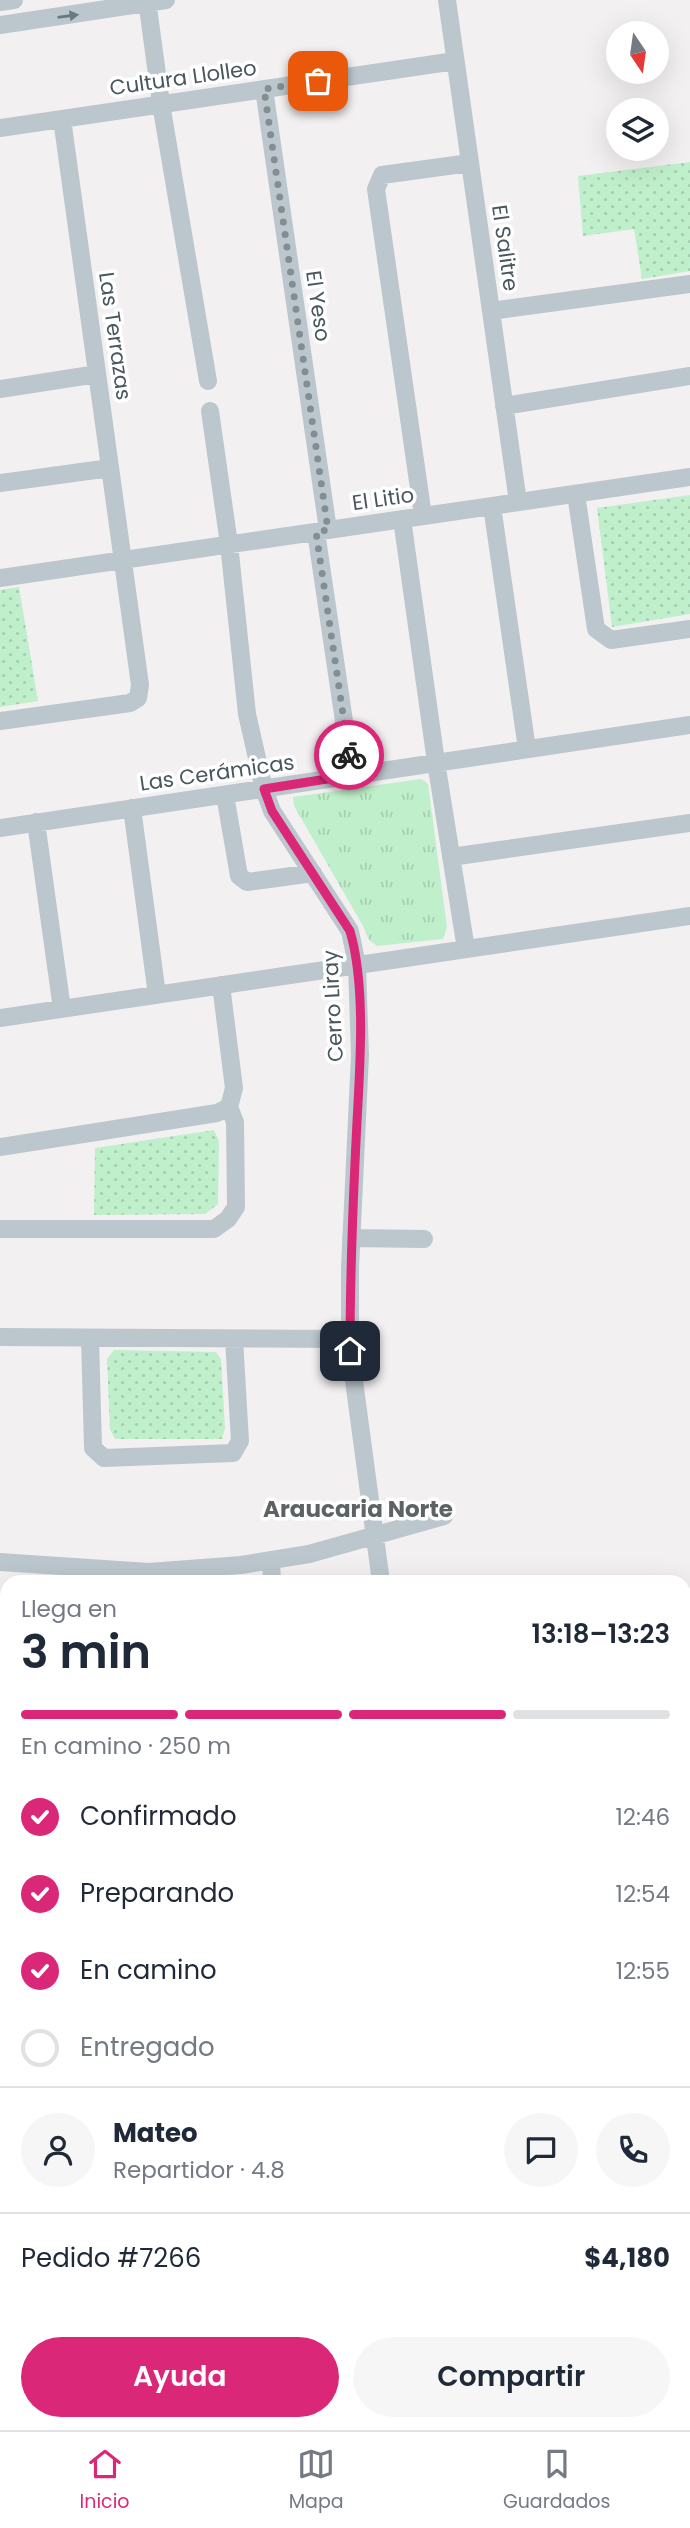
<!DOCTYPE html>
<html lang="es">
<head>
<meta charset="utf-8">
<style>
	body { margin:0; font-family:Poppins,sans-serif; background:#f6f6f7; color:#1f2937; height:100vh; display:flex; flex-direction:column; font-size:26px; white-space:nowrap }
	* { box-sizing:border-box; margin:0 }
	p { font-size:23px; color:#747a83 }
	.icon { flex:none; width:38px; height:38px; fill:none; stroke:currentColor; stroke-width:2; stroke-linecap:round; stroke-linejoin:round }
	.map { position:relative; flex:1; overflow:hidden }
	.details { position:absolute; left:0px; top:1575px; width:691px; height:856px; display:flex; flex-direction:column; background:#fff; border-radius:21px 21px 0 0; box-shadow:0 7px 28px #0002 }
	.details>* { flex:none }
	.needle { width:46px; rotate:167deg }
	.controls { position:absolute; left:606px; top:21px; display:grid; gap:14px }
	.controls a { display:grid; place-items:center; width:63px; height:63px; border-radius:50%; background:#fff; box-shadow:0 7px 28px #0002; font-size:35px }
	.pin { position:absolute; display:grid; place-items:center; width:60px; height:60px; color:#fff; margin:-30px; border-radius:14px; box-shadow:0 4px 10px #0006 }
	.courier { position:absolute; display:grid; place-items:center; width:70px; height:70px; margin:-35px; border:5px solid #db2777; border-radius:50%; background:#fff; color:#222; box-shadow:0 2px 9px #0007 }
	.summary em { font-style:normal; font-weight:600 }
	.summary div { display:flex; flex-direction:column-reverse }
	.summary { display:flex; align-items:center; justify-content:space-between; height:119px; padding:0 21px }
	h1 { font-size:46px; font-weight:600; line-height:52px }
	.bar { display:grid; grid-template-columns:repeat(4,1fr); gap:10px 7px; align-content:center; height:84px; padding:0 21px }
	.bar i { height:9px; border-radius:5px; background:#e0e1e3 }
	.bar .current { background:#db2777 }
	.bar p { grid-column:span 4 }
	.line { display:flex; align-items:center; gap:18px; padding:0 21px; border-top:2px solid #e0e1e3 }
	.line div { flex:1 }
	.round { display:grid; place-items:center; flex:none; width:74px; height:74px; border-radius:37px; background:#f6f6f7 }
	ol { padding:0 21px; list-style:none }
	li { display:flex; align-items:center; gap:21px; height:77px }
	li p { margin-inline-start:auto }
	li .icon { padding:7px; border-radius:50%; background:#db2777; color:#fff; stroke-width:4 }
	li:last-child { color:#747a83 }
	li i { width:38px; height:38px; border:4px solid #e0e1e3; border-radius:50% }
	.primary-button { display:flex; gap:14px; margin-top:auto; padding:14px 21px }
	.primary-button a { flex:1; height:80px; border-radius:42px; background:#db2777; color:#fff; font-size:28px; font-weight:600; line-height:80px; text-align:center }
	.primary-button a+a { background:#f6f6f7; color:#1f2937 }
	.dock { display:flex; justify-content:space-around; align-items:center; height:98px; border-top:2px solid #e0e1e3; background:#fff; font-size:19px; color:#747a83 }
	.dock a { display:grid; justify-items:center; gap:4px }
	.dock .current { color:#db2777 }
	.map>svg:first-child { display:block }
	.grass { fill:url(#grass-tufts) }
	.park { fill:url(#park-dots) }
	.lines { fill:none; stroke-linecap:round; stroke-linejoin:round }
	.street { stroke:#bcc7cd; stroke-width:18 }
	.secondary { stroke:#bccad2; stroke-width:26 }
	.oneway { fill:#6b797f }
	.done { stroke:#848d91; stroke-width:7; stroke-dasharray:0 12.6 }
	.route { stroke:#db2777; stroke-width:9 }
	.labels { text-anchor:middle; stroke-width:7; stroke-linejoin:round; paint-order:stroke }
	.street-label { font-size:21px; fill:#48575e; stroke:#fff }
	.neighbourhood-label { font-size:23px; font-weight:bold; fill:#5d6265; stroke:#fff }
</style>
</head>
<body>
<div class="map">
<svg width="690" height="2430" viewBox="0 0 690 2430">
	<defs>
		<pattern id="grass-tufts" width="24" height="20" patternUnits="userSpaceOnUse" patternTransform="scale(1.75)"><rect width="24" height="20" fill="#c0efcb"/><path d="M3 7l-1-3M5 7V3M7 7l1-3M15 17l-1-3M17 17v-4M19 17l1-3" fill="none" stroke="#a6cfb1"/></pattern>
		<pattern id="park-dots" width="8" height="8" patternUnits="userSpaceOnUse" patternTransform="scale(1.75)"><rect width="8" height="8" fill="#c0efcb"/><path d="M2 2h.1M6 6h.1" fill="none" stroke="#a6cfb1" stroke-width="1.8" stroke-linecap="round"/></pattern>
	</defs>
	<rect width="100%" height="100%" fill="#f3f0f1"/>
	<path class="grass" d="M 421,779 L 428,784 L 447,927 L 443,939 L 377,946 L 369,940 L 363,926 L 294,806 L 293,797 Z"/>
	<path class="park" d="M 690,162 L 690,271 L 642,279 L 634,229 L 583,236 L 578,176 Z
		M 690,495 L 690,614 L 612,627 L 597,508 Z
		M 19,587 L 38,701 L 0,707 L 0,590 Z
		M 214,1130 L 219,1141 L 218,1204 L 205,1214 L 94,1215 L 95,1148 Z
		M 114,1350 L 216,1352 L 221,1359 L 225,1428 L 222,1439 L 115,1439 L 110,1429 L 107,1359 Z"/>
	<g class="lines">
		<path class="street" d="M 147,0 L 161,104 L 208,381
			M 447,0 L 518,502
			M 0,2 L 14,0
			M 0,25 L 166,0
			M 264,89 L 328,530
			M 0,128 L 455,61
			M 491,311 L 690,284
			M 0,389 L 97,374
			M 504,406 L 690,376
			M 210,411 L 229,544 L 247,714 L 264,789 L 272,811 L 350,931 L 357,965 L 360,1055 L 350,1268 L 350,1351 L 381,1582
			M 0,483 L 110,468
			M 576,494 L 596,629 L 611,640 L 690,629
			M 492,506 L 527,749
			M 423,516 L 376,189 L 382,175 L 470,163
			M 402,519 L 436,762 L 466,949
			M 316,532 L 352,775
			M 0,578 L 690,477
			M 0,721 L 130,703 L 138,698 L 140,685 L 62,119
			M 225,795 L 239,876 L 247,882 L 313,873
			M 132,808 L 157,995
			M 36,822 L 62,1009
			M 0,828 L 690,725
			M 451,857 L 690,823
			M 0,1018 L 690,916
			M 0,1147 L 217,1113 L 229,1107
			M 0,1229 L 214,1229 L 228,1219 L 236,1207 L 235,1122 L 229,1107 L 234,1088 L 221,985
			M 351,1238 L 424,1239
			M 0,1337 L 350,1339
			M 90,1338 L 93,1448 L 104,1458 L 233,1453 L 240,1441 L 234,1339
			M 271,1560 L 272,1582
			M 0,1562 L 149,1572 L 241,1565 L 309,1554 L 444,1516
			M 0,1702 L 7,1693
			M 0,1763 L 7,1763
			M 0,1868 L 7,1868
			M 0,1981 L 7,1977
			M 0,2062 L 7,2061
			M 0,2192 L 7,2191"/>
		<path class="secondary" d="M 684,2116 L 690,2115
			M 0,2221 L 7,2220"/>
	</g>
	<defs><path id="oneway-solid" d="M-6-.8H1V-3.2L6.5 0L1 3.2V.8H-6Z" transform="scale(1.75)"/></defs>
	<use class="oneway" href="#oneway-solid" transform="translate(68 16) rotate(-8)"/>
	<g class="lines">
		<path class="done" d="M 318,81 L 264,89 L 328,530 L 316,532 L 349,755"/>
		<path class="route" d="M 349,755 L 352,775 L 264,789 L 272,811 L 350,931 C 366,986 360,1065 357,1122 C 353,1199 350,1275 350,1351"/>
	</g>
	<g class="labels">
		<g class="street-label">
			<text transform="translate(183 78) rotate(-8)" y="7">Cultura Llolleo</text>
			<text transform="translate(505 248) rotate(82)" y="7">El Salitre</text>
			<text transform="translate(318 306) rotate(82)" y="7">El Yeso</text>
			<text transform="translate(115 336) rotate(82)" y="7">Las Terrazas</text>
			<text transform="translate(383 499) rotate(-8)" y="7">El Litio</text>
			<text transform="translate(217 773) rotate(-8)" y="7">Las Cerámicas</text>
			<text transform="translate(333 1006) rotate(-93)" y="7">Cerro Liray</text>
		</g>
		<g class="neighbourhood-label">
			<text x="358" y="1517">Araucaria Norte</text>
		</g>
	</g>
</svg>
<div class="controls">
<a><svg class="needle" viewBox="-14 -14 28 28"><path d="M0-13l5 13h-10z" fill="#e53935"/><path d="M0 13l5-13h-10z" fill="#747a83"/></svg></a>
<a><svg class="icon" aria-label="layers" viewBox="0 0 24 24"><path d="M12 4l9 5-9 5-9-5zM3 14l9 5 9-5"/></svg></a>
</div>
<div class="pin" style="left:318px;top:81px;background:#ea580c"><svg class="icon" aria-label="bag" viewBox="0 0 24 24"><path d="M5 8h14l-1 12H6zM9 8a3 3 0 0 1 6 0"/></svg></div>
<div class="pin" style="left:350px;top:1351px;background:#1f2937"><svg class="icon" aria-label="home" viewBox="0 0 24 24"><path d="M3 11l9-7 9 7M6 9v11h12V9"/></svg></div>
<div class="courier" style="left:349px;top:755px"><svg class="icon" aria-label="bike" viewBox="0 0 24 24"><circle cx="6" cy="16" r="4"/><circle cx="18" cy="16" r="4"/><path d="M6 16l4-8h5l3 8M10 8l3 8H6M13 5h3"/></svg></div>
<section class="details">
<div class="summary"><div><h1>3 min</h1><p>Llega en</p></div><em>13:18–13:23</em></div>
<div class="bar"><i class="current"></i><i class="current"></i><i class="current"></i><i></i><p>En camino · 250 m</p></div>
<ol>
<li><svg class="icon" aria-label="check" viewBox="0 0 24 24"><path d="M5 12l5 5 9-10"/></svg>Confirmado<p>12:46</p></li>
<li><svg class="icon" aria-label="check" viewBox="0 0 24 24"><path d="M5 12l5 5 9-10"/></svg>Preparando<p>12:54</p></li>
<li><svg class="icon" aria-label="check" viewBox="0 0 24 24"><path d="M5 12l5 5 9-10"/></svg>En camino<p>12:55</p></li>
<li><i></i>Entregado</li>
</ol>
<div class="line" style="height:126px"><a class="round"><svg class="icon" aria-label="person" viewBox="0 0 24 24"><circle cx="12" cy="8" r="4"/><path d="M4 21q1-7 8-7t8 7"/></svg></a><div><b>Mateo</b><p>Repartidor · 4.8</p></div><a class="round"><svg class="icon" aria-label="chat" viewBox="0 0 24 24"><path d="M4 5h16v11H9l-5 4z"/></svg></a><a class="round"><svg class="icon" aria-label="phone" viewBox="0 0 24 24"><path d="M5 4h4l2 5-3 2q2 4 5 5l2-3 5 2v4C11 20 4 13 5 4z"/></svg></a></div>
<div class="line" style="height:91px"><div>Pedido #7266</div><b>$4,180</b></div>
<div class="primary-button"><a>Ayuda</a><a>Compartir</a></div>
</section>
</div>
<nav class="dock">
<a class="current"><svg class="icon" aria-label="home" viewBox="0 0 24 24"><path d="M3 11l9-7 9 7M6 9v11h12V9"/></svg>Inicio</a>
<a><svg class="icon" aria-label="map" viewBox="0 0 24 24"><path d="M3 6l6-2 6 2 6-2v14l-6 2-6-2-6 2zM9 4v14M15 6v14"/></svg>Mapa</a>
<a><svg class="icon" aria-label="saved" viewBox="0 0 24 24"><path d="M7 4h10v16l-5-4-5 4z"/></svg>Guardados</a>
</nav>
</body>
</html>
